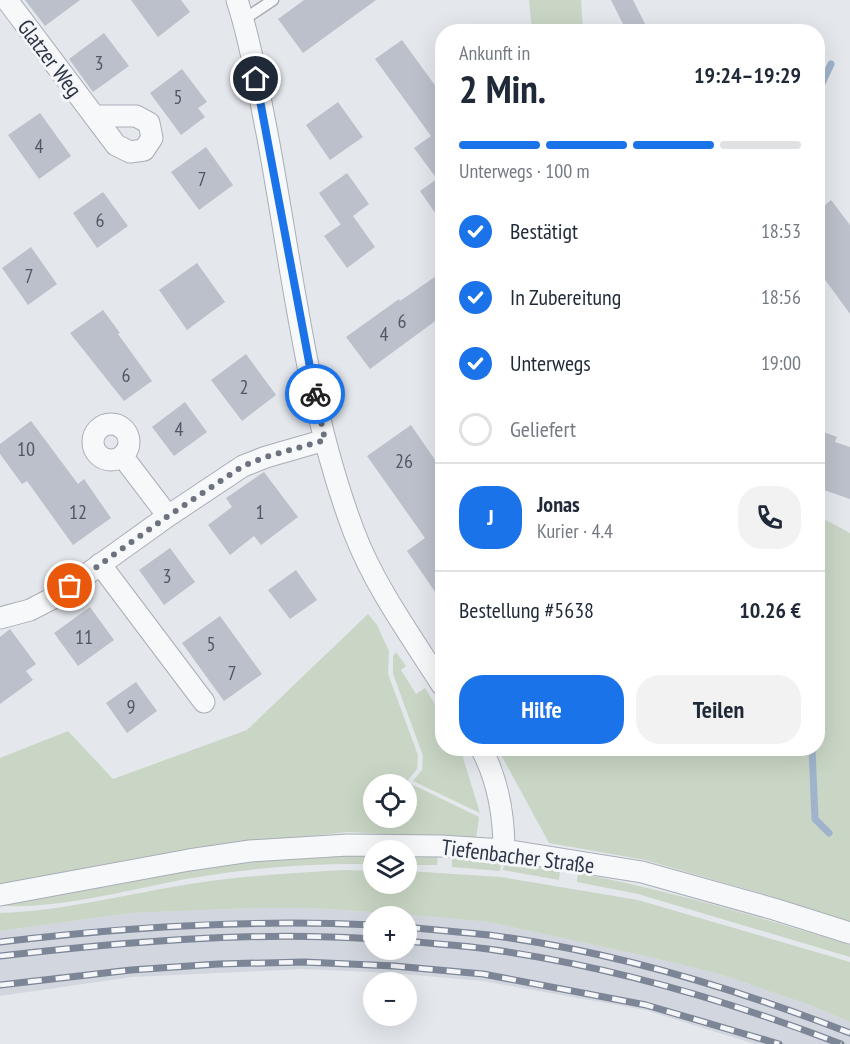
<!DOCTYPE html>
<html lang="de">
<head>
<meta charset="utf-8">
<style>
	body { margin:0; font-family:"PT Sans Narrow",sans-serif; background:#f2f2f3; color:#1f2937; height:100vh; display:flex; flex-direction:column; font-size:22px; white-space:nowrap }
	* { box-sizing:border-box; margin:0 }
	p { font-size:20px; color:#747a83 }
	.icon { flex:none; width:33px; height:33px; fill:none; stroke:currentColor; stroke-width:2; stroke-linecap:round; stroke-linejoin:round }
	.map { position:relative; flex:1; overflow:hidden }
	.panel { position:absolute; left:435px; top:24px; width:390px; height:732px; display:flex; flex-direction:column; background:#fff; border-radius:24px; box-shadow:0 6px 24px #0002 }
	.panel>* { flex:none }
	.tools { position:absolute; left:363px; top:774px; display:grid; gap:12px }
	.tools a { display:grid; place-items:center; width:54px; height:54px; border-radius:50%; background:#fff; box-shadow:0 6px 24px #0002; font-size:30px }
	.pin { position:absolute; display:grid; place-items:center; width:51px; height:51px; color:#fff; margin:-26px; border:3px solid #fff; border-radius:50%; box-shadow:0 2px 6px #0007 }
	.courier { position:absolute; display:grid; place-items:center; width:60px; height:60px; margin:-30px; border:4px solid #1a73e8; border-radius:50%; background:#fff; color:#222; box-shadow:0 2px 8px #0007 }
	.headline em { font-style:normal; font-weight:700 }
	.headline div { display:flex; flex-direction:column-reverse }
	.headline { display:flex; align-items:center; justify-content:space-between; height:102px; padding:0 24px }
	h1 { font-size:39px; font-weight:700; line-height:45px }
	.bar { display:grid; grid-template-columns:repeat(4,1fr); gap:9px 6px; align-content:center; height:72px; padding:0 24px }
	.bar i { height:8px; border-radius:4px; background:#e0e1e3 }
	.bar .selected { background:#1a73e8 }
	.bar p { grid-column:span 4 }
	.line { display:flex; align-items:center; gap:15px; padding:0 24px; border-top:2px solid #e0e1e3 }
	.line div { flex:1 }
	.round { display:grid; place-items:center; flex:none; width:63px; height:63px; border-radius:24px; background:#f2f2f3 }
	ol { padding:0 24px; list-style:none }
	li { display:flex; align-items:center; gap:18px; height:66px }
	li p { margin-inline-start:auto }
	li .icon { padding:6px; border-radius:50%; background:#1a73e8; color:#fff; stroke-width:4 }
	li:last-child { color:#747a83 }
	li i { width:33px; height:33px; border:3px solid #e0e1e3; border-radius:50% }
	.primary-button { display:flex; gap:12px; margin-top:auto; padding:12px 24px }
	.primary-button a { flex:1; height:69px; border-radius:24px; background:#1a73e8; color:#fff; font-size:24px; font-weight:700; line-height:69px; text-align:center }
	.primary-button a+a { background:#f2f2f3; color:#1f2937 }
	.map>svg:first-child { display:block }
	.built { fill:#d2d6de; fill-rule:evenodd }
	.green { fill:#c9d6c5; fill-rule:evenodd }
	.lines { fill:none; stroke-linecap:round; stroke-linejoin:round }
	.stream { stroke:#9fb4cc; stroke-width:7 }
	.building { fill:#bbc0ca }
	.service-casing { stroke:#a9aeb7; stroke-width:13 }
	.minor-casing { stroke:#a9aeb7; stroke-width:23 }
	.service { stroke:#f7f8fa; stroke-width:10 }
	.minor { stroke:#f7f8fa; stroke-width:21 }
	.rail-casing { stroke:#7d8696; stroke-width:7 }
	.rail { stroke:#f4f6f9; stroke-width:4.5; stroke-dasharray:14; stroke-linecap:butt }
	.done { stroke:#6c737f; stroke-width:6; stroke-dasharray:0 10.8 }
	.route { stroke:#1a73e8; stroke-width:8 }
	.labels { text-anchor:middle; stroke-width:6; stroke-linejoin:round; paint-order:stroke }
	.number-label { font-size:20px; fill:#4f5766 }
	.street-label { font-size:22px; fill:#2b3445; stroke:#f4f6f9 }
</style>
</head>
<body>
<div class="map">
<svg width="850" height="1044" viewBox="0 0 850 1044">
	<rect width="100%" height="100%" fill="#e4e7ec"/>
	<path class="built" d="M 254,908 L 310,908 L 401,914 L 489,922 L 650,957 L 719,974 L 810,1005 L 850,1022 L 850,1044 L 755,1044 L 645,1010 L 483,981 L 392,973 L 303,969 L 132,977 L 0,996 L 0,931 L 131,913 ZM 374,916 L 406,916 L 406,950 L 374,950 Z"/>
	<path class="green" d="M 529,0 L 581,0 L 583,31 L 532,31 Z
		M 818,516 L 850,533 L 850,922 L 777,898 L 645,860 L 549,843 L 498,749 L 818,748 Z
		M 368,614 L 377,625 L 389,651 L 388,674 L 418,755 L 417,769 L 408,780 L 409,783 L 479,817 L 476,839 L 349,832 L 251,842 L 0,888 L 0,758 L 68,731 L 113,779 L 247,730 ZM 374,784 L 406,784 L 406,818 L 374,818 Z
		M 396,652 L 406,666 L 401,670 L 416,694 L 425,688 L 442,716 L 442,748 L 459,749 L 461,751 L 480,813 L 413,781 L 422,770 L 423,756 L 393,674 L 393,656 Z
		M 373,852 L 373,864 C 310,863 248,868 186,879 C 126,890 65,908 4,906 L 3,902 L 191,866 Z
		M 407,853 L 438,854 L 437,865 L 407,865 Z
		M 452,857 L 501,862 L 500,871 L 452,867 Z
		M 505,862 L 560,871 L 559,880 L 503,870 Z
		M 345,870 L 373,871 L 374,884 L 406,884 L 407,871 L 501,877 L 638,900 L 850,962 L 850,1022 L 810,1005 L 719,974 L 650,957 L 489,922 L 401,914 L 310,908 L 254,908 L 131,913 L 0,931 L 0,913 C 64,911 126,894 190,884 C 241,876 293,873 345,870 Z
		M 578,873 C 671,891 760,917 850,945 L 850,957 L 638,894 L 577,882 Z"/>
	<g class="lines">
		<path class="stream" d="M 818,92 L 831,64
			M 812,748 L 815,819 L 829,833"/>
	</g>
	<path class="building" d="M 25,0 L 80,0 L 45,26 Z
		M 131,0 L 181,0 L 190,12 L 158,37 Z
		M 304,0 L 376,0 L 303,53 L 278,19 Z
		M 611,0 L 633,0 L 649,32 L 627,32 Z
		M 104,33 L 129,66 L 93,92 L 69,59 Z
		M 402,40 L 442,95 L 442,223 L 420,191 L 437,179 L 414,148 L 431,136 L 375,59 Z
		M 182,69 L 207,102 L 198,108 L 205,117 L 181,135 L 150,93 Z
		M 338,102 L 363,137 L 330,160 L 306,125 Z
		M 40,113 L 71,156 L 39,179 L 8,135 Z
		M 206,147 L 233,185 L 199,210 L 171,172 Z
		M 347,173 L 369,204 L 341,225 L 319,193 Z
		M 103,192 L 128,226 L 97,248 L 73,213 Z
		M 831,200 L 850,225 L 850,314 L 818,270 L 818,211 Z
		M 353,216 L 375,247 L 347,268 L 324,236 Z
		M 31,247 L 57,284 L 28,305 L 2,268 Z
		M 197,263 L 225,302 L 187,330 L 159,290 Z
		M 442,272 L 442,316 L 370,369 L 346,337 L 399,299 L 400,301 Z
		M 103,310 L 120,333 L 118,334 L 152,381 L 124,401 L 70,333 Z
		M 246,354 L 276,395 L 242,421 L 211,380 Z
		M 185,402 L 207,432 L 174,456 L 152,427 Z
		M 31,421 L 78,484 L 84,479 L 111,518 L 73,545 L 27,481 L 22,484 L 0,454 L 0,444 Z
		M 411,425 L 442,470 L 442,602 L 407,551 L 425,538 L 367,456 Z
		M 818,430 L 837,437 L 835,442 L 850,447 L 850,499 L 818,488 Z
		M 264,472 L 298,517 L 261,545 L 254,536 L 230,555 L 208,525 L 232,507 L 226,498 Z
		M 170,548 L 195,582 L 164,605 L 139,570 Z
		M 296,570 L 317,600 L 290,619 L 268,590 Z
		M 90,607 L 114,640 L 78,666 L 54,633 Z
		M 220,616 L 262,674 L 224,701 L 182,643 Z
		M 10,629 L 36,664 L 26,671 L 33,680 L 0,704 L 0,637 Z
		M 136,682 L 157,711 L 127,733 L 106,703 Z"/>
	<g class="lines">
		<defs>
			<path id="service" d="M 243,20 L 273,0"/>
			<path id="minor" d="M 7,0 L 116,145 L 130,152 L 144,150 L 152,138 L 149,123 L 136,116 L 94,116
				M 237,0 C 251,43 258,89 267,133 C 292,266 306,405 354,532 C 375,587 411,636 442,685
				M93 442a18 18 0 1 1 36 0a18 18 0 1 1-36 0Z
				M 123,457 L 168,516
				M 100,564 L 204,702
				M 0,618 L 30,610 L 55,597 L 168,516 L 243,466 L 266,457 L 325,440
				M 481,748 C 498,780 504,815 504,850
				M 0,895 L 189,860 L 250,851 L 348,845 L 441,846 L 504,850 L 642,872 L 774,909 L 850,933"/>
		</defs>
		<use href="#service" class="service-casing"/>
		<use href="#minor" class="minor-casing"/>
		<use href="#service" class="service"/>
		<use href="#minor" class="minor"/>
		<defs>
			<path id="rail" d="M 406,927 C 434,930 461,932 489,935 C 612,951 734,988 850,1033
				M 406,941 C 434,944 461,945 488,949 C 609,966 727,1000 841,1044
				M 0,942 C 124,927 248,919 374,925
				M 0,956 C 124,942 249,931 374,939
				M 0,985 L 131,970 L 218,964 L 304,962 L 394,966 L 483,974 L 646,1005 L 779,1044"/>
		</defs>
		<use href="#rail" class="rail-casing"/>
		<use href="#rail" class="rail"/>
	</g>
	<g class="lines">
		<path class="done" d="M 70,586 L 168,516 L 243,466 L 266,457 L 325,440 L 315,394"/>
		<path class="route" d="M 256,79 L 315,394"/>
	</g>
	<g class="labels">
		<g class="number-label">
			<text x="99" y="70">3</text>
			<text x="178" y="104">5</text>
			<text x="39" y="153">4</text>
			<text x="202" y="186">7</text>
			<text x="100" y="227">6</text>
			<text x="29" y="283">7</text>
			<text x="402" y="328">6</text>
			<text x="384" y="341">4</text>
			<text x="126" y="382">6</text>
			<text x="244" y="394">2</text>
			<text x="179" y="436">4</text>
			<text x="26" y="456">10</text>
			<text x="404" y="468">26</text>
			<text x="78" y="519">12</text>
			<text x="260" y="519">1</text>
			<text x="167" y="583">3</text>
			<text x="84" y="644">11</text>
			<text x="211" y="651">5</text>
			<text x="232" y="680">7</text>
			<text x="131" y="714">9</text>
		</g>
		<g class="street-label">
			<text transform="translate(50 58) rotate(53)" y="8">Glatzer Weg</text>
			<text transform="translate(518 856) rotate(7)" y="8">Tiefenbacher Straße</text>
		</g>
	</g>
</svg>
<div class="tools">
<a><svg class="icon" aria-label="locate" viewBox="0 0 24 24"><circle cx="12" cy="12" r="6"/><path d="M12 2v4M12 18v4M2 12h4M18 12h4"/></svg></a>
<a><svg class="icon" aria-label="layers" viewBox="0 0 24 24"><path d="M12 4l9 5-9 5-9-5zM3 14l9 5 9-5"/></svg></a>
<a>+</a>
<a>−</a>
</div>
<div class="pin" style="left:70px;top:586px;background:#ea580c"><svg class="icon" aria-label="bag" viewBox="0 0 24 24"><path d="M5 8h14l-1 12H6zM9 8a3 3 0 0 1 6 0"/></svg></div>
<div class="pin" style="left:256px;top:79px;background:#1f2937"><svg class="icon" aria-label="home" viewBox="0 0 24 24"><path d="M3 11l9-7 9 7M6 9v11h12V9"/></svg></div>
<div class="courier" style="left:315px;top:394px"><svg class="icon" aria-label="bike" viewBox="0 0 24 24"><circle cx="6" cy="16" r="4"/><circle cx="18" cy="16" r="4"/><path d="M6 16l4-8h5l3 8M10 8l3 8H6M13 5h3"/></svg></div>
<section class="panel">
<div class="headline"><div><h1>2 Min.</h1><p>Ankunft in</p></div><em>19:24–19:29</em></div>
<div class="bar"><i class="selected"></i><i class="selected"></i><i class="selected"></i><i></i><p>Unterwegs · 100 m</p></div>
<ol>
<li><svg class="icon" aria-label="check" viewBox="0 0 24 24"><path d="M5 12l5 5 9-10"/></svg>Bestätigt<p>18:53</p></li>
<li><svg class="icon" aria-label="check" viewBox="0 0 24 24"><path d="M5 12l5 5 9-10"/></svg>In Zubereitung<p>18:56</p></li>
<li><svg class="icon" aria-label="check" viewBox="0 0 24 24"><path d="M5 12l5 5 9-10"/></svg>Unterwegs<p>19:00</p></li>
<li><i></i>Geliefert</li>
</ol>
<div class="line" style="height:108px"><b class="round" style="background:#1a73e8;color:#fff">J</b><div><b>Jonas</b><p>Kurier · 4.4</p></div><a class="round"><svg class="icon" aria-label="phone" viewBox="0 0 24 24"><path d="M5 4h4l2 5-3 2q2 4 5 5l2-3 5 2v4C11 20 4 13 5 4z"/></svg></a></div>
<div class="line" style="height:78px"><div>Bestellung #5638</div><b>10.26 €</b></div>
<div class="primary-button"><a>Hilfe</a><a>Teilen</a></div>
</section>
</div>
</body>
</html>
